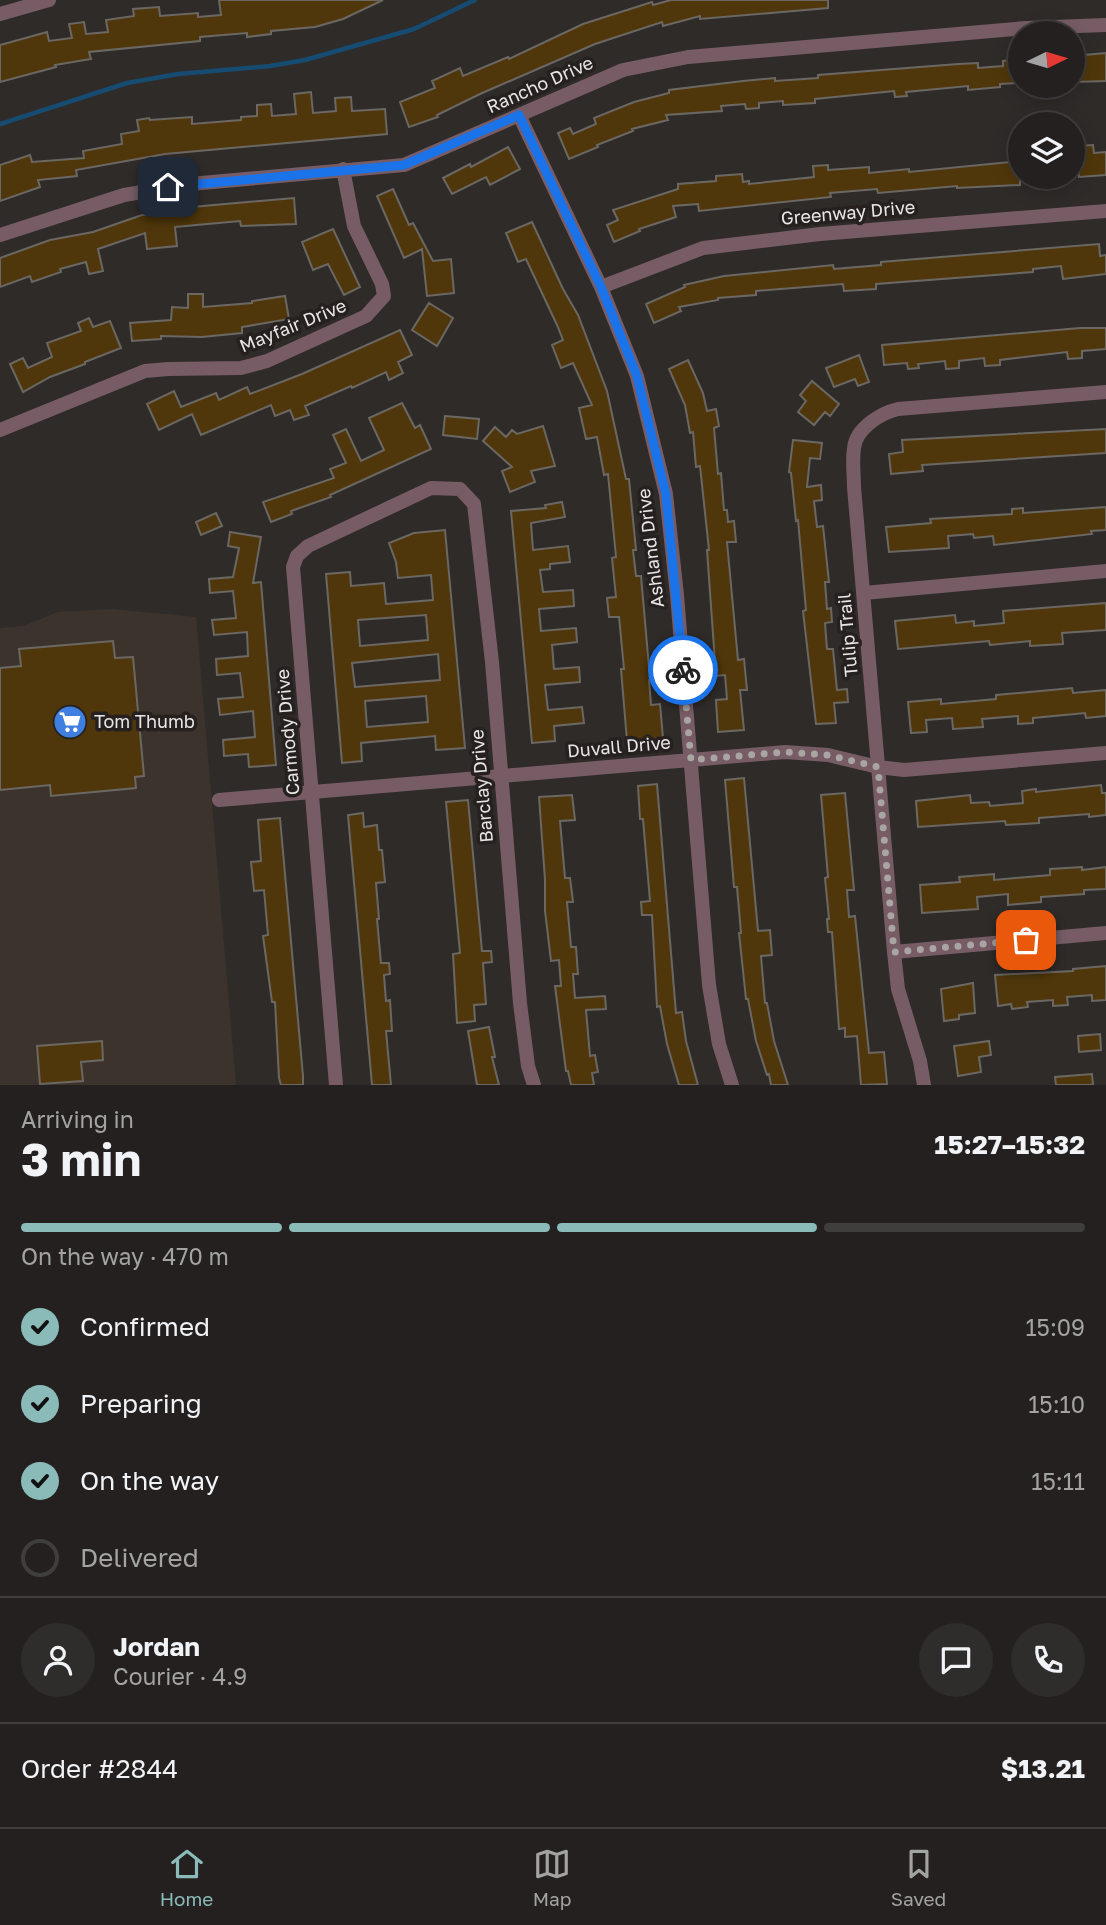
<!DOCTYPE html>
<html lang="en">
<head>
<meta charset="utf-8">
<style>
	body { margin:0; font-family:"Golos Text",sans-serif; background:#2f2d2c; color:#f1f3f6; height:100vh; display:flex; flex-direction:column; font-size:26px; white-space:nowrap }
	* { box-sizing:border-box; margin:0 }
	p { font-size:23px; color:#a3a3a4 }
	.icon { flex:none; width:38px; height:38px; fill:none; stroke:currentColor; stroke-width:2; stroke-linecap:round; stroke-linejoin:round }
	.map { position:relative; height:1085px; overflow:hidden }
	.side { display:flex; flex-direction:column; background:#23201f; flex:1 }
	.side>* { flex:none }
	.needle { width:46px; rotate:85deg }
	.buttons { position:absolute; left:1008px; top:21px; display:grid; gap:14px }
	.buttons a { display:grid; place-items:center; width:77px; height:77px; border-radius:50%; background:#23201f; box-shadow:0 4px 18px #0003,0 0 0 2px #403e3d; font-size:35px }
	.pin { position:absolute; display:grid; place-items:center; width:60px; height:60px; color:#fff; margin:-30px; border-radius:14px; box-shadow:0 4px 10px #0006 }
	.courier { position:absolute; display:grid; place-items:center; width:70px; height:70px; margin:-35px; border:5px solid #1a73e8; border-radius:50%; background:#fff; color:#222; box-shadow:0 2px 9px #0007 }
	.overview em { font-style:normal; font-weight:700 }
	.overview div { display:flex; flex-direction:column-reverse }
	.overview { display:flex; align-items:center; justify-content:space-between; height:119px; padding:0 21px }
	h1 { font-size:46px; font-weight:700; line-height:52px }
	.bar { display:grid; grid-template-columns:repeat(4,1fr); gap:10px 7px; align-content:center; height:84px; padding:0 21px }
	.bar i { height:9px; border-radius:5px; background:#403e3d }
	.bar .selected { background:#8bbbb9 }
	.bar p { grid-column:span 4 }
	.line { display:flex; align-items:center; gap:18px; padding:0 21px; border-top:2px solid #403e3d }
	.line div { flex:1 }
	.round { display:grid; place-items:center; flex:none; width:74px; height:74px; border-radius:37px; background:#2f2d2c }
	ol { padding:0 21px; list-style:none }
	li { display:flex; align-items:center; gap:21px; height:77px }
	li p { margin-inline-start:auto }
	li .icon { padding:7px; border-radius:50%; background:#8bbbb9; color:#111; stroke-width:4 }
	li:last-child { color:#a3a3a4 }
	li i { width:38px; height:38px; border:4px solid #403e3d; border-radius:50% }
	.dock { display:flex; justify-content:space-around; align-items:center; height:98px; border-top:2px solid #403e3d; background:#23201f; font-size:19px; color:#a3a3a4 }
	.dock a { display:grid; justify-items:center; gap:4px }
	.dock .selected { color:#8bbbb9 }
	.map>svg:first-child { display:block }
	.built { fill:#3d332d }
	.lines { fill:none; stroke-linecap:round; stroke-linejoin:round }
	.stream { stroke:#164c71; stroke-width:4.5 }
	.building { fill:#50370b; stroke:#6b6763; stroke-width:2; fill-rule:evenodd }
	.minor { stroke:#775c66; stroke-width:14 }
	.done { stroke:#a8a5a3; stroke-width:7; stroke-dasharray:0 12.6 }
	.route { stroke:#1a73e8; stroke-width:9 }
	.labels { text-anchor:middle; stroke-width:7; stroke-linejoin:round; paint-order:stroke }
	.street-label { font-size:18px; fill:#e9e6e5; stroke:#26211f }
	.poi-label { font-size:18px; fill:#e9e6e5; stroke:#26211f; text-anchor:start }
</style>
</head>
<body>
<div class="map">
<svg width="1106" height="1085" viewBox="0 0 1106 1085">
	<rect width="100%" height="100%" fill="#2f2b29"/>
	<path class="built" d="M 113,609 L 196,617 L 236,1085 L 0,1085 L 0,628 L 23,626 L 58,612 Z"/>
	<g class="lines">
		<path class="stream" d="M 0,124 L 127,83 L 178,74 L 270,66 L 305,60 L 414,29 L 475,0"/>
	</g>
	<path class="building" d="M 219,0 L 383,0 L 343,19 L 315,27 L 271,31 L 271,34 L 247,37 L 247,33 L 200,37 L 200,41 L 89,52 L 91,59 L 55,65 L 56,67 L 0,82 L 0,45 L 47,32 L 49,41 L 72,38 L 69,24 L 84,22 L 86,34 L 108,32 L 106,20 L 134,16 L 133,9 L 159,7 L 160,16 L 198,13 L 198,17 L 221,15 Z
		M 671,0 L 828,0 L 828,8 L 700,19 L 700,16 L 663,26 L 662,22 L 595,44 L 480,94 L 437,115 L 438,117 L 409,127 L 400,102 L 435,88 L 432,81 L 460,68 L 463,76 L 508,57 L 509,59 L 583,24 L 652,2 L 653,5 Z
		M 1106,53 L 1106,81 L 1073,82 L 1073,56 Z
		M 1020,59 L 1020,83 L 1000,84 L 1000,87 L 968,90 L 968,86 L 906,92 L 907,96 L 895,97 L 894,91 L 815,99 L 815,103 L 783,105 L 783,101 L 759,103 L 759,108 L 746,109 L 745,104 L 721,106 L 722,111 L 666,115 L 668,120 L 632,129 L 633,131 L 597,145 L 598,147 L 569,159 L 558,133 L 570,128 L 573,134 L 596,124 L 594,118 L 634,102 L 669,93 L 669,90 L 743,81 L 775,78 L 775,81 L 818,78 L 818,75 L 958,64 L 978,63 L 978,68 L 1003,66 L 1003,61 Z
		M 311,92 L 313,113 L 336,111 L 335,98 L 351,97 L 352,111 L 385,109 L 387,134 L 165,154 L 76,170 L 77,176 L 38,180 L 40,187 L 0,201 L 0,165 L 30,155 L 32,162 L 84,158 L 83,151 L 122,144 L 121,134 L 139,131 L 137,120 L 149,118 L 150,120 L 192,117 L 192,124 L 241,120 L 241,117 L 257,116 L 257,105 L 271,104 L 272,116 L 296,114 L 294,94 Z
		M 1093,145 L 1094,153 L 1106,152 L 1106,175 L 1079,177 L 1076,146 Z
		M 508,147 L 520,169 L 490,185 L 486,177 L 452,194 L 443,178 L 470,164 L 471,167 Z
		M 1020,161 L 1020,185 L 957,188 L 957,186 L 878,193 L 877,189 L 830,193 L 831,197 L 699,211 L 698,204 L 673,206 L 676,217 L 639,229 L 640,231 L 614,242 L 607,225 L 618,220 L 613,210 L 678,189 L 678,184 L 716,181 L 716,176 L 742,174 L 743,182 L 749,181 L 749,184 L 814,177 L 813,166 L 828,165 L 828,170 L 869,167 L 869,173 L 909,169 L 909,172 Z
		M 393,189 L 409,225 L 413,223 L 433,261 L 451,259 L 454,293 L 427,296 L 422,249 L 404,258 L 377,196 Z
		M 294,198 L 296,224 L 241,226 L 240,221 L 175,227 L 177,246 L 147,249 L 145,233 L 98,249 L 103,271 L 89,274 L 86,262 L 60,269 L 61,272 L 32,282 L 30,276 L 0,287 L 0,258 L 50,240 L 93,232 L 142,215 L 182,212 L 181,208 Z
		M 532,222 L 563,289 L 578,315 L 607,391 L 626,479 L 629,479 L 636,550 L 633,550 L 636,576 L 641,576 L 649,667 L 654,667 L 655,679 L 649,680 L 651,705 L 660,704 L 663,738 L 627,741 L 621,669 L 624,669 L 619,617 L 609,617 L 607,598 L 616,597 L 612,558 L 616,557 L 608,474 L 604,475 L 597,437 L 586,439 L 579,408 L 592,405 L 573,363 L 561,368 L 552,345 L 563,340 L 557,325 L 526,259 L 518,262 L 506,233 Z
		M 333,229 L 360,287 L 344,295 L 328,264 L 313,270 L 302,242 Z
		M 1099,244 L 1100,256 L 1106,255 L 1106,274 L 1063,279 L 1061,266 L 1033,269 L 1033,272 L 876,284 L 876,289 L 844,291 L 843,284 L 756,291 L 756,295 L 718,298 L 718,300 L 679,307 L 681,311 L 654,323 L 646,304 L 685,287 L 684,285 L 724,276 L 833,265 L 834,269 L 881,265 L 881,262 Z
		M 188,294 L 203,294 L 203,307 L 252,303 L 252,301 L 285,296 L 289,319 L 242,327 L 242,333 L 202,337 L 161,336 L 161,339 L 132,341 L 130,323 L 171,320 L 172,307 L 188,308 Z
		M 429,303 L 453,318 L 437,346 L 412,330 Z
		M 89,318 L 93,327 L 110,321 L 121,348 L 85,362 L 85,364 L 50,377 L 23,392 L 10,364 L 23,358 L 28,368 L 52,357 L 47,343 L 81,331 L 78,323 Z
		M 1080,328 L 1106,328 L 1106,349 L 1082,351 L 1082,358 L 1068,359 L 1067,352 L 1000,360 L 1000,365 L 985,366 L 984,358 L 959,361 L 959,368 L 946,369 L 945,361 L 918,364 L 919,368 L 908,369 L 907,363 L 884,365 L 882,345 Z
		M 400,330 L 412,355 L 398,362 L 403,373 L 389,380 L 386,372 L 352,388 L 351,386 L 305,406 L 309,415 L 294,420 L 290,410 L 275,416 L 271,405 L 201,435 L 192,414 L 159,430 L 147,404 L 174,391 L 181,407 L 216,393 L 219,400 L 247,387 L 250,394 L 302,374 Z
		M 859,355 L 869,382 L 858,386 L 855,379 L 834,387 L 826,368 Z
		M 688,360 L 703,393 L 707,411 L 716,409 L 719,426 L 714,428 L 718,474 L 721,473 L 724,510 L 727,510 L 728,522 L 734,521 L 736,542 L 727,542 L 738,660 L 744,659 L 747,690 L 740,690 L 744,730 L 718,732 L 716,700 L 727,699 L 725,675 L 716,676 L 707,550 L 709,550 L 700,466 L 696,467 L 693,432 L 690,433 L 685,405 L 669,369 Z
		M 812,381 L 839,404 L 830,416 L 825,412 L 814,425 L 798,412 L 806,401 L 800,395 Z
		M 402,403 L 415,428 L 420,425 L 431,449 L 330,495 L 331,497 L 291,511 L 292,514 L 271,522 L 263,502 L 334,478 L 330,469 L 346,463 L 333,435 L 346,429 L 361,461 L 384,450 L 369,418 Z
		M 445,416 L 479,419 L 477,439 L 443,435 Z
		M 543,426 L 555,466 L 531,471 L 535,482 L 510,492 L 502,471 L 512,467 L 483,441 L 495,427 L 506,437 L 512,430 L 517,434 Z
		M 1106,429 L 1106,453 L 922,465 L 923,471 L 891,474 L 889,454 L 903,452 L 902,440 Z
		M 793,440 L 822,443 L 820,459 L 810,458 L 807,487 L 821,485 L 822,500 L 814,501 L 817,527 L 823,526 L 829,582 L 825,582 L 827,609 L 831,608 L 832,622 L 825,623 L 827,649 L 833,649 L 837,690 L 847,689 L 848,702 L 834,703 L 836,723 L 816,724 L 803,611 L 806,610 L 798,520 L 796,521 L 791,473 L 789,472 Z
		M 562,502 L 565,517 L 531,523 L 533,550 L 568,546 L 570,562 L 550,564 L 550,569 L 540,570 L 543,592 L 573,590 L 574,606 L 539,609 L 541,631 L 576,628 L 577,642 L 552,645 L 554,669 L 579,667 L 580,682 L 545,685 L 548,710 L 582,707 L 584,723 L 554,726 L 555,741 L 532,743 L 511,511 L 546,508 L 545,505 Z
		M 1106,507 L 1106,530 L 1091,531 L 1092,534 L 994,545 L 993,536 L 974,538 L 973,534 L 948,536 L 949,548 L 889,552 L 886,527 L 931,523 L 930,519 L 1012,514 L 1012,509 L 1023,508 L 1023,513 Z
		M 216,513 L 222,526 L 201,535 L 196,522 Z
		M 445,530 L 465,748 L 436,750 L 435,736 L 361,743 L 362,761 L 342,763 L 326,574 L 350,572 L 351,586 L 384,583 L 386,604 L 433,600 L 431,575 L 398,578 L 396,562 L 389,543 L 414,533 ZM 426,615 L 428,640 L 360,646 L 358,620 ZM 438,654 L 440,680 L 355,687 L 352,663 ZM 426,696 L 428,722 L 367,727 L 365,701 Z
		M 230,532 L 261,537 L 253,583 L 261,582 L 276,765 L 249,767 L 248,754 L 224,756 L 223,740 L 255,737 L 253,711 L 220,715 L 218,699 L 243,697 L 240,673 L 217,675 L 216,659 L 248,656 L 247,632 L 214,635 L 212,620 L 236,618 L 233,591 L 210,593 L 209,579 L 233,577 L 239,548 L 228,546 Z
		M 1106,603 L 1106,630 L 1062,633 L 1063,644 L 1030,646 L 1030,641 L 990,645 L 989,641 L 898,649 L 895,621 L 955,615 L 956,623 L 974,621 L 974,626 L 1004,623 L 1003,611 Z
		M 113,641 L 115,658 L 133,657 L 144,776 L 135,777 L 136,788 L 51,796 L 50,785 L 0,790 L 0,668 L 21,666 L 19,649 Z
		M 1072,688 L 1073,693 L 1106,690 L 1106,716 L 1086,718 L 1085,713 L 1033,718 L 1033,723 L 1018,724 L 1018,716 L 982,719 L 983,727 L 953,729 L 952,718 L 926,720 L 927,732 L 911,733 L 908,702 L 941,699 L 941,704 L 996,699 L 996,695 Z
		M 744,778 L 758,931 L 770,930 L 772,955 L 761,956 L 765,1003 L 767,1003 L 774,1041 L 788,1085 L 771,1085 L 769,1074 L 767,1075 L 756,1041 L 748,999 L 746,999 L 739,933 L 741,933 L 737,887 L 734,887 L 725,780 Z
		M 657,784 L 676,1013 L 682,1012 L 686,1041 L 698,1085 L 679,1085 L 667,1044 L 660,1006 L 657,1007 L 652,915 L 642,915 L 641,902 L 650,901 L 643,819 L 640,819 L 638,786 Z
		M 1101,785 L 1102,793 L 1106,793 L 1106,815 L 1089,817 L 1089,814 L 1039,818 L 1039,823 L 1006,825 L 1005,821 L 918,827 L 916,801 L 970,795 L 971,803 L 989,802 L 990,806 L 1023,803 L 1022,791 L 1036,789 L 1036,792 Z
		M 845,793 L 854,890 L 847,890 L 849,917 L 855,916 L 869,1053 L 884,1052 L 887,1084 L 861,1085 L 857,1036 L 845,1037 L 845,1028 L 839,1029 L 832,932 L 828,932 L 827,919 L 829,919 L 825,878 L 828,877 L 821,795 Z
		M 572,795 L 575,820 L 560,821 L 565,878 L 570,878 L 573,902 L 567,902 L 571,947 L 576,947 L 578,974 L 573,974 L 575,998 L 605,996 L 606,1009 L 586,1010 L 590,1056 L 595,1055 L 598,1072 L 592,1073 L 594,1085 L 571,1085 L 568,1071 L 566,1071 L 555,986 L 561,986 L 559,960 L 551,961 L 545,911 L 545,880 L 539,797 Z
		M 468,800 L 482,951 L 491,951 L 492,962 L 483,963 L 486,1004 L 474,1005 L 475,1021 L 457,1023 L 453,954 L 460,953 L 446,802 Z
		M 363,813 L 364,827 L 377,825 L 379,850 L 382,850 L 385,882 L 376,883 L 379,919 L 377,919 L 381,963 L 389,963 L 390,974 L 384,975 L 386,1001 L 390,1000 L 392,1031 L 386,1031 L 391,1085 L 372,1085 L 348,815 Z
		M 280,818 L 303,1076 L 303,1085 L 281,1085 L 279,1078 L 275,1002 L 272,1002 L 263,936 L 268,935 L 264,890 L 254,891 L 251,862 L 261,861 L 258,820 Z
		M 1082,867 L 1082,870 L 1106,867 L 1106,889 L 1084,890 L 1084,894 L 1041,897 L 1041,902 L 1008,905 L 1008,894 L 977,897 L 978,909 L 922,913 L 920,885 L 960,882 L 959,877 L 994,874 L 994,880 L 1050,875 L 1050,869 Z
		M 1106,966 L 1106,1000 L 1092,1001 L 1092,995 L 1067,997 L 1068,1005 L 1053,1006 L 1053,1000 L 1027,1002 L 1028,1007 L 1012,1009 L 1011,1004 L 998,1006 L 995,975 L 1073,971 L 1073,969 Z
		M 973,983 L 975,1013 L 959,1015 L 959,1019 L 944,1021 L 941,989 Z
		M 489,1027 L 495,1057 L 492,1057 L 499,1085 L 477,1085 L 468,1031 Z
		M 1100,1034 L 1101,1050 L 1079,1052 L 1078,1036 Z
		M 102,1041 L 103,1060 L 81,1062 L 83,1081 L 40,1084 L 37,1046 Z
		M 989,1041 L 991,1055 L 979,1057 L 981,1072 L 958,1076 L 954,1046 Z
		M 1092,1074 L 1093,1085 L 1056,1085 L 1055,1077 Z"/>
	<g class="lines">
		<path class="minor" d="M 0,14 L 49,0
			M 519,115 L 601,287 L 637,376 L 666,494 L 677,595 L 709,985 L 719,1044 L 732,1085
			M 0,235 L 124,195 L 190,184 L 404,165 L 623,70 L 688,57 L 1026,28 L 1106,25
			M 601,287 L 703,248 L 820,234 L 1106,211
			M 0,430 L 145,371 L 168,369 L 241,368 L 267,361 L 366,316 L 384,296 L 382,284 L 354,226 L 343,169
			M 864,593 L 1106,571
			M 219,800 L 785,752 L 828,755 L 878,767 L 904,770 L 1106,753
			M 894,952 L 1106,933
			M 336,1085 L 293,567 L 297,556 L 308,546 L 431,488 L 460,489 L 474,504 L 492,662 L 520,1003 L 528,1066 L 534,1085
			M 924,1085 L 920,1061 L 898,989 L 894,952 L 854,487 C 854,474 852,461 854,448 C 856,428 881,413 898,409 L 1106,392"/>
	</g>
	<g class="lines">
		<path class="done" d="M 683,670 L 691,760 L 785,752 L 828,755 L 878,767 L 894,952 L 1026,940"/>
		<path class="route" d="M 168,187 L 404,165 L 519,115 L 601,287 L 637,376 L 666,494 L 683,670"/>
	</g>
	<defs>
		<symbol id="supermarket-disc" viewBox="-11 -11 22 22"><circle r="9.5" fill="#3f7fe0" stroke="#26211f"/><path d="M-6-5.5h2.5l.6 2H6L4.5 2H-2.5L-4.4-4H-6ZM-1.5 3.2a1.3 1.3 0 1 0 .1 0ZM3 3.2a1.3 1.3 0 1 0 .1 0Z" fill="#fff"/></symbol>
	</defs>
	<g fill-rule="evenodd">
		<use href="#supermarket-disc" x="51" y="703" width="38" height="38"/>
	</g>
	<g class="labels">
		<g class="street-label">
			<text transform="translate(540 85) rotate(-24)" y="6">Rancho Drive</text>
			<text transform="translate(848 213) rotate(-5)" y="6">Greenway Drive</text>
			<text transform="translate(293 326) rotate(-22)" y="6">Mayfair Drive</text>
			<text transform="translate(651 548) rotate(-97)" y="6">Ashland Drive</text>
			<text transform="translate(848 635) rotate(-95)" y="6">Tulip Trail</text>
			<text transform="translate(288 732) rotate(-95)" y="6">Carmody Drive</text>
			<text transform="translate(619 747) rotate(-5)" y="6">Duvall Drive</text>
			<text transform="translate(482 786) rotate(-95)" y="6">Barclay Drive</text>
		</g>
		<g class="poi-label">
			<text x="94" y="728">Tom Thumb</text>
		</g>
	</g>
</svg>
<div class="buttons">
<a><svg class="needle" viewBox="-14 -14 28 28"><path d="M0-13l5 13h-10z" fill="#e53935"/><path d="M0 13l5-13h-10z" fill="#a3a3a4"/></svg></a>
<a><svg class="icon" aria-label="layers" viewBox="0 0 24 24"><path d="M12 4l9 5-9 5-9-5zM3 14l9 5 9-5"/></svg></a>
</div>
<div class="pin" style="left:1026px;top:940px;background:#ea580c"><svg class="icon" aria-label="bag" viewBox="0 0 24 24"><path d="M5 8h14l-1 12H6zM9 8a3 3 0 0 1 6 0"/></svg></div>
<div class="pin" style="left:168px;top:187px;background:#1f2937"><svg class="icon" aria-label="home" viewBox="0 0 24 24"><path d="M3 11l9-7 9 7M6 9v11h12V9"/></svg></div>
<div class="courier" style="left:683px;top:670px"><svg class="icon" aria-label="bike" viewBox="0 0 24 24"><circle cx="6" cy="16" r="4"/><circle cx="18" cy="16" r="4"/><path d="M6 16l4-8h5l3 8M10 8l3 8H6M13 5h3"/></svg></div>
</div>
<section class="side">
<div class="overview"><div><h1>3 min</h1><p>Arriving in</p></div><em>15:27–15:32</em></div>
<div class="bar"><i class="selected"></i><i class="selected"></i><i class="selected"></i><i></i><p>On the way · 470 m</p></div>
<ol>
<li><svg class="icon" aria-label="check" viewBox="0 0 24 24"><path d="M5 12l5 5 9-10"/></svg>Confirmed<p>15:09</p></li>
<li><svg class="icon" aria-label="check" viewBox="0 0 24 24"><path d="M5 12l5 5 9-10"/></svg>Preparing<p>15:10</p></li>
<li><svg class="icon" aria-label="check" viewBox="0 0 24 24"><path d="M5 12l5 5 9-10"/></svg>On the way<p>15:11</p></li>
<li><i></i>Delivered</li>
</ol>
<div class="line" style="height:126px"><a class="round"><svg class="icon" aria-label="person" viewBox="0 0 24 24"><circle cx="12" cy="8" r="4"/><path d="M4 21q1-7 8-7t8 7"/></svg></a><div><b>Jordan</b><p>Courier · 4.9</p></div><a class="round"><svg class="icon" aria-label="chat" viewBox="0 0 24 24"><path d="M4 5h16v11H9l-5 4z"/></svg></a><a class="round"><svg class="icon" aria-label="phone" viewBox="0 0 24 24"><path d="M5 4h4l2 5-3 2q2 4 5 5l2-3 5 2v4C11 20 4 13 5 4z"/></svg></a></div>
<div class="line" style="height:91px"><div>Order #2844</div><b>$13.21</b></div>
</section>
<nav class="dock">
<a class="selected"><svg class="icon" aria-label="home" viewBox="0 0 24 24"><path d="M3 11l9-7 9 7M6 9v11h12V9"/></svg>Home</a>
<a><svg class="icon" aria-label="map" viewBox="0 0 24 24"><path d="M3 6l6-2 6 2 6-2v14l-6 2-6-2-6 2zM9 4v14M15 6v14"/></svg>Map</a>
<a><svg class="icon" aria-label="saved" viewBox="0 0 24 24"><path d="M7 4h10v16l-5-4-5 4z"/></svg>Saved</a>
</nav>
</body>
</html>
